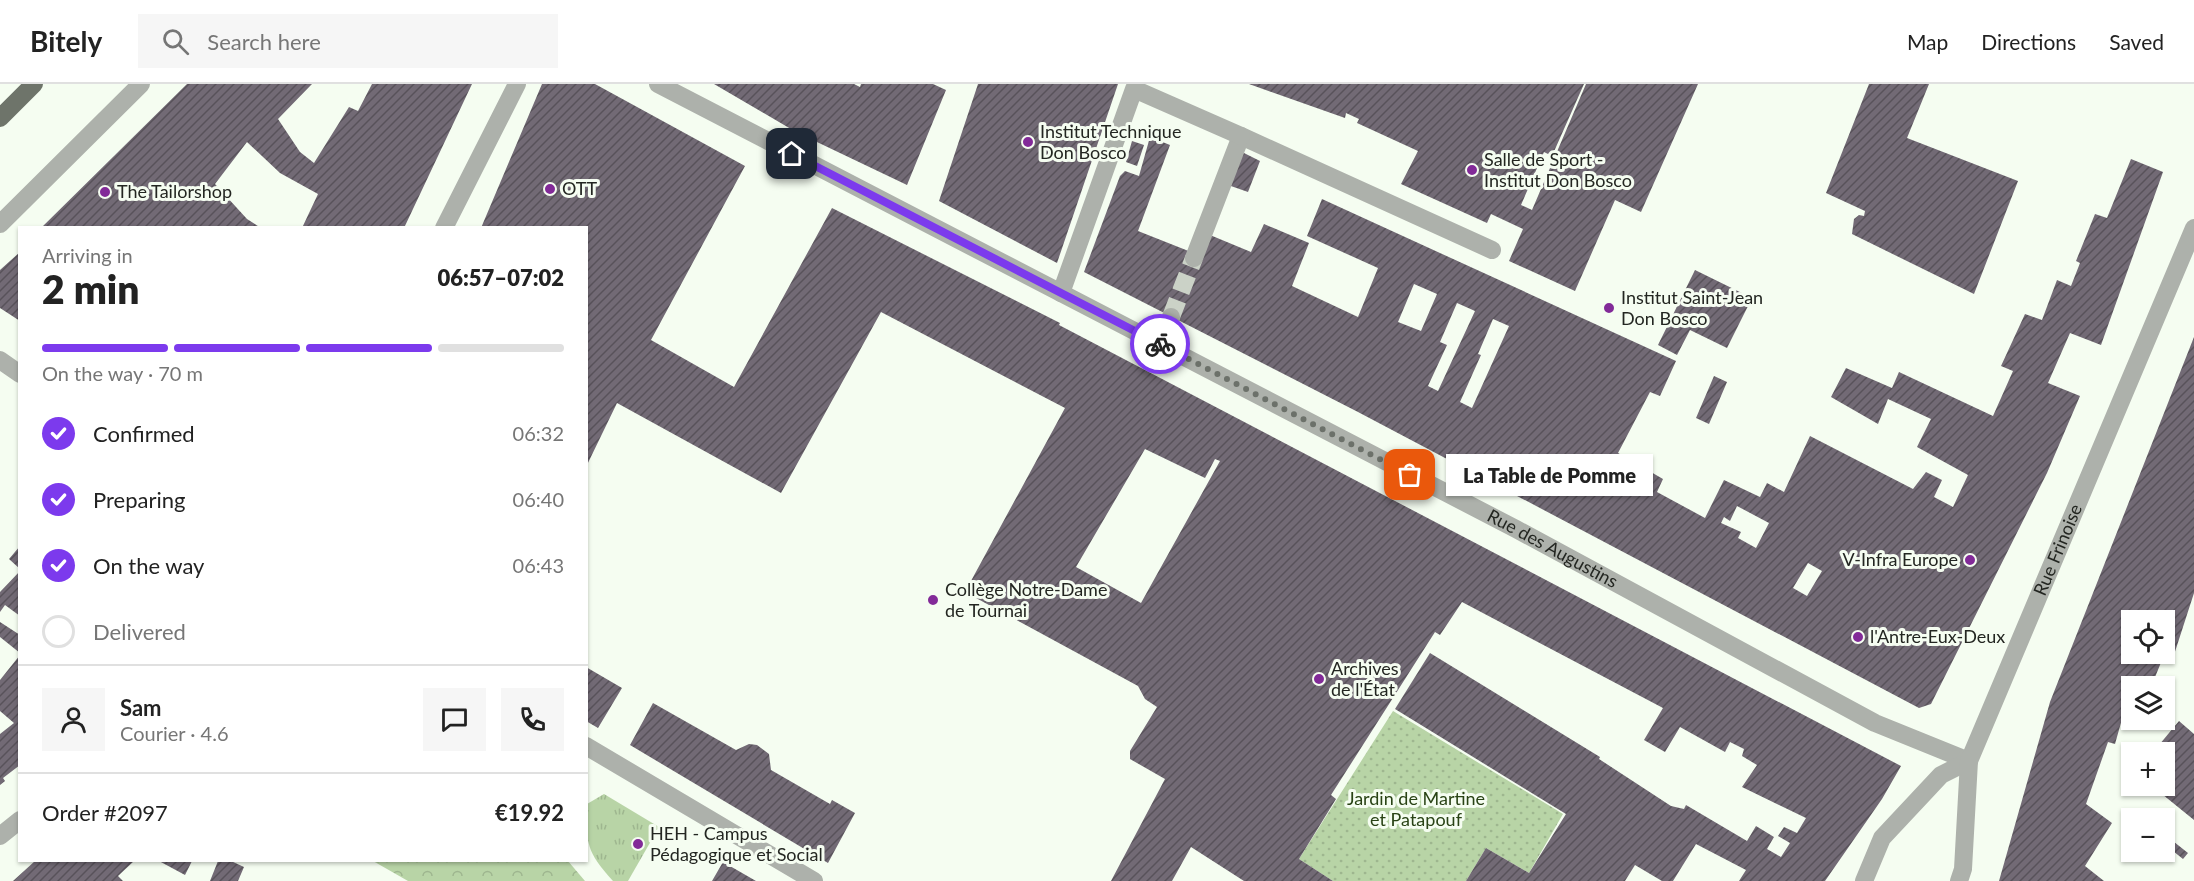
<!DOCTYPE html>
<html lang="en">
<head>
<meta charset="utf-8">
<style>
	body { margin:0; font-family:Lato,sans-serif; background:#f6f6f6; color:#222; height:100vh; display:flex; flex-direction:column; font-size:22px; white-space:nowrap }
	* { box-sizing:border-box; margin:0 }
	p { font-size:20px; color:#767676 }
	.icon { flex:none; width:33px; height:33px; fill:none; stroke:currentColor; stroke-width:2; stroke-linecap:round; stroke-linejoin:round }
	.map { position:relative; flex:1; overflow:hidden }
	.details { position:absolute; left:18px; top:142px; width:570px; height:636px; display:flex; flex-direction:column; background:#fff; border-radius:0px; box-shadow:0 2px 4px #0004 }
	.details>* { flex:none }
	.buttons { position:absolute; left:2121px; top:526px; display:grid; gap:12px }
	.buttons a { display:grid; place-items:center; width:54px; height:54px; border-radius:0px; background:#fff; box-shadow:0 2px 4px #0004; font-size:30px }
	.pin { position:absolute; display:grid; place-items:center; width:51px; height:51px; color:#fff; margin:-26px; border-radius:12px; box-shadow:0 3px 9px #0006 }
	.courier { position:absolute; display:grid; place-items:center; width:60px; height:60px; margin:-30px; border:4px solid #7c3aed; border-radius:50%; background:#fff; color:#222; box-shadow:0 2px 8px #0007 }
	.bubble { position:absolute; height:42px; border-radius:0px; background:#fff; box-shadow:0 2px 4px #0004; font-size:20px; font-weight:800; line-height:42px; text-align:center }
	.overview em { font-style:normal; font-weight:800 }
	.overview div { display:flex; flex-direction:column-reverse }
	.overview { display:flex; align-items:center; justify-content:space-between; height:102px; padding:0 24px }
	h1 { font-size:39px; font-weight:800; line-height:45px }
	.bar { display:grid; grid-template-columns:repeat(4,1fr); gap:9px 6px; align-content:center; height:72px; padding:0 24px }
	.bar i { height:8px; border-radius:4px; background:#e0e0e0 }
	.bar .current { background:#7c3aed }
	.bar p { grid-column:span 4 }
	.line { display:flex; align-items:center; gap:15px; padding:0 24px; border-top:2px solid #e0e0e0 }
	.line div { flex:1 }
	.round { display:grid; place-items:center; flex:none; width:63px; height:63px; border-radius:0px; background:#f6f6f6 }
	ol { padding:0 24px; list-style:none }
	li { display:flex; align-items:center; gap:18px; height:66px }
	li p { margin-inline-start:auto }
	li .icon { padding:6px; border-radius:50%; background:#7c3aed; color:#fff; stroke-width:4 }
	li:last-child { color:#767676 }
	li i { width:33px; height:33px; border:3px solid #e0e0e0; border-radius:50% }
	header { display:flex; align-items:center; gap:36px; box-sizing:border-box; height:84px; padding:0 30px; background:#fff; border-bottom:2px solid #e0e0e0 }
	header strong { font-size:28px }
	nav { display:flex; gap:33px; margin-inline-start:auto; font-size:21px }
	.search { width:420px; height:54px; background:#f6f6f6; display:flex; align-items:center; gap:15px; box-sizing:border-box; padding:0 21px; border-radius:0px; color:#767676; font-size:22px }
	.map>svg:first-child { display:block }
	.grass { fill:url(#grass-tufts) }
	.park { fill:url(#park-crowns) }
	.garden { fill:url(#garden-dots) }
	.building { fill:url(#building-hatch); fill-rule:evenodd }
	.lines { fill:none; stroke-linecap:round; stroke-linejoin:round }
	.minor-tunnel { stroke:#cbd2c7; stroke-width:18; stroke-dasharray:18 9; stroke-linecap:butt }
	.minor { stroke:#adb1ab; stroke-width:18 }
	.major { stroke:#6e746a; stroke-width:18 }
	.done { stroke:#6c716a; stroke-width:6; stroke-dasharray:0 10.8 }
	.route { stroke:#7c3aed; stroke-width:8 }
	.poi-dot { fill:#822a98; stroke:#f5fdf1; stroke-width:2 }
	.labels { text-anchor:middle; stroke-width:6; stroke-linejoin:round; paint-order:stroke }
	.poi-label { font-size:18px; fill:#232621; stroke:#f5fdf1; text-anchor:start }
	.street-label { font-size:18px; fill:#232621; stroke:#f5fdf1 }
	.park-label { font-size:18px; fill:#294315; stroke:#f5fdf1 }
</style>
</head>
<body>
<header>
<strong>Bitely</strong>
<div class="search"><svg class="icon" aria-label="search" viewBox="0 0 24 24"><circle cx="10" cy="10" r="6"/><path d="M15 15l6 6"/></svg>Search here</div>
<nav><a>Map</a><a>Directions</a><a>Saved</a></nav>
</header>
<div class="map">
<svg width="2194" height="797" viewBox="0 0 2194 797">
	<defs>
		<pattern id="grass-tufts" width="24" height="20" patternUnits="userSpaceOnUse" patternTransform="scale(1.5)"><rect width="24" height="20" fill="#b8d4a6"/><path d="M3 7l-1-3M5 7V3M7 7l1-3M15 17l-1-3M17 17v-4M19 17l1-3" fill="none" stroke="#9eb68f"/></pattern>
		<pattern id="park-crowns" width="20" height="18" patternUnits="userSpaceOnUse" patternTransform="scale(1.5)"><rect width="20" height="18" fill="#b8d4a6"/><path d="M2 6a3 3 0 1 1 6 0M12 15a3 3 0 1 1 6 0" fill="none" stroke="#9eb68f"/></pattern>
		<pattern id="garden-dots" width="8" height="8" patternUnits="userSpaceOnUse" patternTransform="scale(1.5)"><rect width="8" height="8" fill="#b8d4a6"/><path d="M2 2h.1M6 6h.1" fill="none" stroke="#9eb68f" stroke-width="1.8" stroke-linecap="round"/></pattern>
		<pattern id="building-hatch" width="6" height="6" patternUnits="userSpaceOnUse" patternTransform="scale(1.5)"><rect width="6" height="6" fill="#726a75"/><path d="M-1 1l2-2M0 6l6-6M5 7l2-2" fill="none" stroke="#58525a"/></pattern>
	</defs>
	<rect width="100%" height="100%" fill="#f5fdf1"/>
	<path class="grass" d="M 604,710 L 659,743 L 628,797 L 613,797 C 586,767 586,760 587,720 Z"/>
	<path class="park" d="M 373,777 L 568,777 L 585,797 L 408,797 Z"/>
	<path class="garden" d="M 1393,627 L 1563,730 L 1529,789 L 1486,764 L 1466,797 L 1333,797 L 1299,775 Z"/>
	<path class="building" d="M 187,0 L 312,0 L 278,35 L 300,68 L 314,79 L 349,23 L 358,27 L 372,0 L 472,0 L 404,144 L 302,144 L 318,110 L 280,89 L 247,58 L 215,100 L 247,135 L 261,144 L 41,144 Z
		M 542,0 L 595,0 L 745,82 L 651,256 L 734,303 L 832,124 L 1060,239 L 1059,241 L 1901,682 L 1882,715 L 1825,797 L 1739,797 L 1746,786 L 1696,760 L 1673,797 L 1662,797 L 1635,781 L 1625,797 L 1466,797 L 1486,764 L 1529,789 L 1566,730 L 1395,625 L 1430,569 L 1600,673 L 1599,675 L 1671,722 L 1684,725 L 1686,721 L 1747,757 L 1756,742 L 1774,753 L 1767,765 L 1781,773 L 1790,759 L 1778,752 L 1784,743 L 1797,749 L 1806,734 L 1742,703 L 1757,681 L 1742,672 L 1744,665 L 1730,658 L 1725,668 L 1680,643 L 1665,668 L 1644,656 L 1663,624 L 1462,518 L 1440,551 L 1435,548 L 1331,711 L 1336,715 L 1299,775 L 1333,797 L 1244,797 L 1191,763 L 1172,797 L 1111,797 L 1165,695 L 1130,675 L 1130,667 L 1157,623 L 1145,615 L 1138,602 L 965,508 L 1065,324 L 881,228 L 781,409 L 617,319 L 586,383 L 586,144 L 481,144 ZM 1145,365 L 1205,394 L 1215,375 L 1220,377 L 1141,519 L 1076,483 Z
		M 714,0 L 854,0 L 860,3 L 861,0 L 933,0 L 946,6 L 907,101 L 796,48 Z
		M 978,0 L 1118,0 L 1057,179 L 939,117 Z
		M 1249,0 L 1584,0 L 1552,72 L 1544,68 L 1521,121 L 1532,126 L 1586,0 L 1698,0 L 1641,128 L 1615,116 L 1575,207 L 1509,177 L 1523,145 L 1491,130 L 1487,139 L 1401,100 L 1418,67 L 1357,39 L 1359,35 L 1346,29 L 1345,34 Z
		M 1869,0 L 1929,0 L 1907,54 L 2018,97 L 1974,210 L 1852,150 L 1854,135 L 1859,131 L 1864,132 L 1865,127 L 1826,109 Z
		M 1150,53 L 1170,61 L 1138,147 L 1191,168 L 1210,151 L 1251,168 L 1264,140 L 1309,159 L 1292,202 L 1358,233 L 1378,184 L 1307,152 L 1322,115 L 1676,277 L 1660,312 L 1650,308 L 1618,369 L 1663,395 L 1657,408 L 1705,434 L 1724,396 L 1760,413 L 1767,399 L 1784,408 L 1810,352 L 1913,405 L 1926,388 L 1942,396 L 1934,413 L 1953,423 L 1968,391 L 1917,363 L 1931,335 L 1888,315 L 1878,340 L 1831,313 L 1846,284 L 1892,304 L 1899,288 L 1993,332 L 2013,287 L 2001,282 L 2025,230 L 2042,236 L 2057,196 L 2071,202 L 2080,179 L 2076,177 L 2095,130 L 2107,134 L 2131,75 L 2163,88 L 2101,261 L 2070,249 L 2048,299 L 2080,312 L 2047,389 L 1931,620 L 1919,624 L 1358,328 L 1084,188 L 1120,92 L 1125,87 L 1139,92 ZM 1414,200 L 1437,210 L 1421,247 L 1398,238 ZM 1457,219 L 1475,227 L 1438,307 L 1428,302 L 1447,261 L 1440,258 ZM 1493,235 L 1509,242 L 1472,324 L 1460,318 L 1481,271 L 1478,270 ZM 1737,422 L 1769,439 L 1756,464 L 1738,454 L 1741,448 L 1721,439 L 1724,433 L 1730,437 ZM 1808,479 L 1822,487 L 1807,512 L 1793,504 Z
		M 1132,57 L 1144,61 L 1137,82 L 1126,78 Z
		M 1242,68 L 1260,77 L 1248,108 L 1228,101 Z
		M 20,168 L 20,237 L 0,224 L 0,186 Z
		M 1695,186 L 1752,214 L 1727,264 L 1690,246 L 1677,271 L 1658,261 Z
		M 2194,253 L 2194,509 L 2171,580 L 2162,576 L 2151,603 L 2132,603 L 2132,623 L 2126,621 L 2115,660 L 2108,658 L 2086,720 L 2112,739 L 2085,782 L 2104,797 L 1999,797 L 2050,618 ZM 2132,537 L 2164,537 L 2164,570 L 2132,570 Z
		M 1714,292 L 1727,298 L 1709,340 L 1696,334 Z
		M 20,462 L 20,485 L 9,475 Z
		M 20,487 L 20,532 L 5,521 L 0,528 L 0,508 Z
		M 0,538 L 20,551 L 20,569 L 0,553 Z
		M 20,571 L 20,681 L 3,694 L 5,697 L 0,701 L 0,650 L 14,639 L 0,627 L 0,596 Z
		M 586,583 L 622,604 L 598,644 L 586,637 Z
		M 653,619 L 736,666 L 749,660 L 757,661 L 769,670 L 771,686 L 830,720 L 832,716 L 855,729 L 828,779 L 630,661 Z
		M 2179,637 L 2194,650 L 2194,736 L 2157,706 L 2164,702 L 2164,669 L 2154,667 Z
		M 2164,750 L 2188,769 L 2183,775 L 2168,763 L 2164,767 Z
		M 35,777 L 134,777 L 118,792 L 123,797 L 13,797 Z
		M 159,777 L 192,777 L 185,791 Z
		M 218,777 L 231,777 L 244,783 L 238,797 L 210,797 Z
		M 723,778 L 756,797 L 712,797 Z"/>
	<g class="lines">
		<path class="minor-tunnel" d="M 1171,233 L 1194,174"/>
		<g class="minor">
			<path id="s1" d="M 658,0 L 1516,445 L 1875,639 L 1969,677"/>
			<path d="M 0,140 L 141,0"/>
			<path d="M 444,144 L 517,0"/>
			<path d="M 1194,174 L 1241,52 L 1492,166"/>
			<path d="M 1061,209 L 1134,5 L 1241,52"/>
			<path d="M 1161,260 L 1171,233"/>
			<path d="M 0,276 L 20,290"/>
			<path d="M 586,662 L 814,797"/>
			<path d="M 0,752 L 20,736"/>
			<path d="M 1864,797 L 1882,754 L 1941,691 L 1969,677"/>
			<path id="s2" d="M 1959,797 L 1963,785 L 1969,677 L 2194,144"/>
		</g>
		<path class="major" d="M 0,34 L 34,0"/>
	</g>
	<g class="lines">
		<path class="done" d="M 1160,260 L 1410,391"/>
		<path class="route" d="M 792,70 L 1160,260"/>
	</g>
	<g class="poi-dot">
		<circle cx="1028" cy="58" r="6"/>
		<circle cx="1472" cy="86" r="6"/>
		<circle cx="550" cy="105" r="6"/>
		<circle cx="105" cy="108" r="6"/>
		<circle cx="1609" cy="224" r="6"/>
		<circle cx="1970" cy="476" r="6"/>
		<circle cx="933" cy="516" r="6"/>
		<circle cx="1858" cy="553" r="6"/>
		<circle cx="1319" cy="595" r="6"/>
		<circle cx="638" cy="760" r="6"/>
	</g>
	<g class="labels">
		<g class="poi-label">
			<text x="1040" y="54">Institut Technique<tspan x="1040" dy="21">Don Bosco</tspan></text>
			<text x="1484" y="82">Salle de Sport -<tspan x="1484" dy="21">Institut Don Bosco</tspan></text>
			<text x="562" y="111">OTT</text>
			<text x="117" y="114">The Tailorshop</text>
			<text x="1621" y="220">Institut Saint-Jean<tspan x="1621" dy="21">Don Bosco</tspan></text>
			<text x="1958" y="482" text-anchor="end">V-Infra Europe</text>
			<text x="945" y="512">Collège Notre-Dame<tspan x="945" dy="21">de Tournai</tspan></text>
			<text x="1870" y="559">l'Antre-Eux-Deux</text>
			<text x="1331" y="591">Archives<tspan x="1331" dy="21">de l'État</tspan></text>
			<text x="650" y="756">HEH - Campus<tspan x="650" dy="21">Pédagogique et Social</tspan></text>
		</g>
		<g class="street-label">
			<text dy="6" stroke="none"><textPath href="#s1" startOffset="1008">Rue des Augustins</textPath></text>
			<text dy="6" stroke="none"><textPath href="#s2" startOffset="350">Rue Frinoise</textPath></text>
		</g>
		<g class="park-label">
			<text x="1416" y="721">Jardin de Martine<tspan x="1416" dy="21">et Patapouf</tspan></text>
		</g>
	</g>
</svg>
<div class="buttons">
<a><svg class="icon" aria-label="locate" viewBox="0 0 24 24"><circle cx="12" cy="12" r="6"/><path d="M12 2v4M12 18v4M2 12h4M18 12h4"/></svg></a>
<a><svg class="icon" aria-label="layers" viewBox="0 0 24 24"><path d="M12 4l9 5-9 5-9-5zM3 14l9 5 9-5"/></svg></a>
<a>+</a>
<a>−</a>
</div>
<div class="pin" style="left:1410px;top:391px;background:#ea580c"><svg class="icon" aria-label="bag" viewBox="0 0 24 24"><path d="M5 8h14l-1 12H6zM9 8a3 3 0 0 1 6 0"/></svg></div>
<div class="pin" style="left:792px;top:70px;background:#1f2937"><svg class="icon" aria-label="home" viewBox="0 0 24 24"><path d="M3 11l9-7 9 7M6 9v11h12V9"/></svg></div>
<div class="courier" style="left:1160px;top:260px"><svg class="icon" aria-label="bike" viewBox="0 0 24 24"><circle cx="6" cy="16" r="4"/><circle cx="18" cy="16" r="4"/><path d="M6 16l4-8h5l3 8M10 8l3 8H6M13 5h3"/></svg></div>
<div class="bubble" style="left:1446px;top:370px;width:207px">La Table de Pomme</div>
<section class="details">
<div class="overview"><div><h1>2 min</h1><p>Arriving in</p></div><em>06:57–07:02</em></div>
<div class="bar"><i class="current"></i><i class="current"></i><i class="current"></i><i></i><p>On the way · 70 m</p></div>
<ol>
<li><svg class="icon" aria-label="check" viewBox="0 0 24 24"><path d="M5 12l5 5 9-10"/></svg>Confirmed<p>06:32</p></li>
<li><svg class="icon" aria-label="check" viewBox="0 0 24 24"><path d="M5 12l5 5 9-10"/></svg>Preparing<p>06:40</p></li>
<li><svg class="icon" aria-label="check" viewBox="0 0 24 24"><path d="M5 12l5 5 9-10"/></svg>On the way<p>06:43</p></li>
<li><i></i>Delivered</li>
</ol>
<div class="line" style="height:108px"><a class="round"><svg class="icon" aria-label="person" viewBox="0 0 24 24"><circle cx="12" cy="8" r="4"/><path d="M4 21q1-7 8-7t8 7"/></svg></a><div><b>Sam</b><p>Courier · 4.6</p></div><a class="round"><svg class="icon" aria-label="chat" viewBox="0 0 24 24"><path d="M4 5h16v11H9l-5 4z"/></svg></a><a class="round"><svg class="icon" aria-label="phone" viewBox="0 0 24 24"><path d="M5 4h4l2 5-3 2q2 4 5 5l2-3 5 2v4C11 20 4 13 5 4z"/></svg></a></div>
<div class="line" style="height:78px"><div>Order #2097</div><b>€19.92</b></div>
</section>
</div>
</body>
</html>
